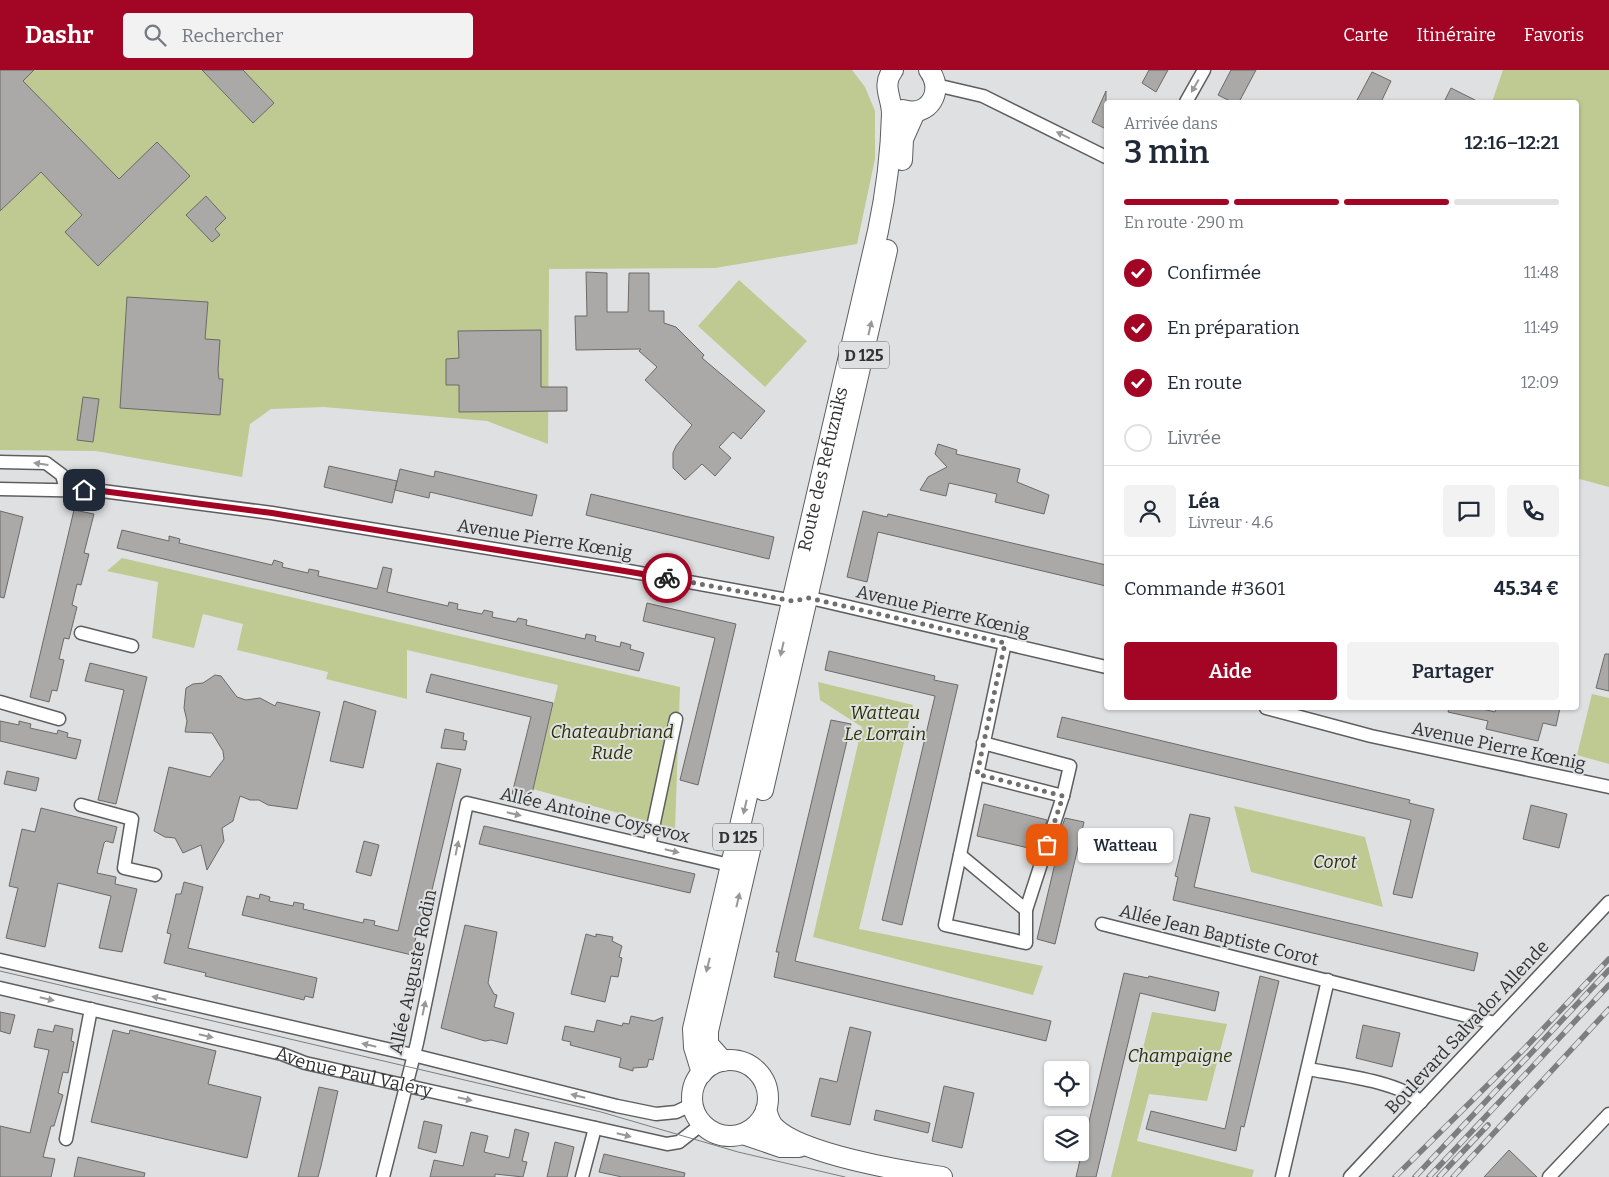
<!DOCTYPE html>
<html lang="fr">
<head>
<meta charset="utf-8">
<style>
	body { margin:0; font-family:Bitter,serif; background:#f2f2f3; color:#1f2937; height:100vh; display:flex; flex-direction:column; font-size:19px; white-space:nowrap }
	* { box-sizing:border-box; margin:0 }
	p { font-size:16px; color:#747a83 }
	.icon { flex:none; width:28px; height:28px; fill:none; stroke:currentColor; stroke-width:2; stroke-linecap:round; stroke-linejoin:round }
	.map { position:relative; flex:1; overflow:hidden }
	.panel { position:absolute; left:1104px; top:30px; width:475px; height:610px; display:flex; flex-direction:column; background:#fff; border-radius:5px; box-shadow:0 1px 4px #0004 }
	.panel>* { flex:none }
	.controls { position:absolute; left:1044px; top:991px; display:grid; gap:10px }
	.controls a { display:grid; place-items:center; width:45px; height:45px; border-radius:5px; background:#fff; box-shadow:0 1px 4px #0004; font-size:25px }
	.pin { position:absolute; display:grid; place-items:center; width:42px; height:42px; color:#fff; margin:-21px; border-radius:10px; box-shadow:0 2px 8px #0006 }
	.courier { position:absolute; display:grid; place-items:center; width:50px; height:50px; margin:-25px; border:4px solid #a30625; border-radius:50%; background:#fff; color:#222; box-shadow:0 1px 6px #0007 }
	.bubble { position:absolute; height:35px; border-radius:5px; background:#fff; box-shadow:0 1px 4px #0004; font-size:16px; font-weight:600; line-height:35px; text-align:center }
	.overview em { font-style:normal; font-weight:600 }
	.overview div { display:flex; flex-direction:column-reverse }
	.overview { display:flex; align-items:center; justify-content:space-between; height:85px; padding:0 20px }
	h1 { font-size:32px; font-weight:600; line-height:38px }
	.bar { display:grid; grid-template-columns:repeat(4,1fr); gap:8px 5px; align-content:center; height:60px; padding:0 20px }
	.bar i { height:6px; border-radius:4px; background:#e0e1e3 }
	.bar .active { background:#a30625 }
	.bar p { grid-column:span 4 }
	.line { display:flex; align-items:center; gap:12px; padding:0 20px; border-top:1px solid #e0e1e3 }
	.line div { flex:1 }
	.round { display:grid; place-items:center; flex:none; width:52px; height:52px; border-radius:5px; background:#f2f2f3 }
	ol { padding:0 20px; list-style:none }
	li { display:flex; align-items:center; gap:15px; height:55px }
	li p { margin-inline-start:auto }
	li .icon { padding:5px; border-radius:50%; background:#a30625; color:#fff; stroke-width:4 }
	li:last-child { color:#747a83 }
	li i { width:28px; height:28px; border:2px solid #e0e1e3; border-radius:50% }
	.primary-button { display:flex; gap:10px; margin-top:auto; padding:10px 20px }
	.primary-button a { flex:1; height:58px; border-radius:5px; background:#a30625; color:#fff; font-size:20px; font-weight:600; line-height:58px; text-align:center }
	.primary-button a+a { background:#f2f2f3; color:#1f2937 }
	header { display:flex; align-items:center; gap:30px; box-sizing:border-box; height:70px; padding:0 25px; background:#a30625; color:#fff }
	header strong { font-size:24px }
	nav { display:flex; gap:28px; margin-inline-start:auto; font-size:18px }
	.search { width:350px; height:45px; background:#f2f2f3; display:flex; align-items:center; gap:12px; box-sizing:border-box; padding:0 18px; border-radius:5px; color:#747a83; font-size:19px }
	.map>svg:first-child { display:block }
	.green { fill:#bfc992 }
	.building { fill:#aaa9a8; stroke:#6b6a68 }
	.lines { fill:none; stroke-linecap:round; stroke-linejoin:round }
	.minor-casing { stroke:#5d5e5f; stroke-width:15 }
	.primary-casing { stroke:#5d5e5f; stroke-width:22 }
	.minor { stroke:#fff; stroke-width:12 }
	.primary { stroke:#fff; stroke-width:20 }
	.tram { stroke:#7e7e80; stroke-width:1 }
	.rail-casing { stroke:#7e7e80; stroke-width:5.5 }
	.rail { stroke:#dfe0e2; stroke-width:4; stroke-dasharray:11; stroke-linecap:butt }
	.oneway { fill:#989899 }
	.done { stroke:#6f6f70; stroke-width:5; stroke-dasharray:0 9 }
	.route { stroke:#a30625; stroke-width:6 }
	.labels { text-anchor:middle; stroke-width:4; stroke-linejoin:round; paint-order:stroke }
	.shield { fill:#dfe0e2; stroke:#666668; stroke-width:1 }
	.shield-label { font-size:16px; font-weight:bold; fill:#323233 }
	.street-label { font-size:18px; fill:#323233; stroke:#dfe0e2 }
	.park-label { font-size:18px; font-style:italic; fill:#2c3100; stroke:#dfe0e2 }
</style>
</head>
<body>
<header>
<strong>Dashr</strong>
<div class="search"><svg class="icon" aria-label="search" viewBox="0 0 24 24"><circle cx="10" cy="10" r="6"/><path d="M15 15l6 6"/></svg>Rechercher</div>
<nav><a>Carte</a><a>Itinéraire</a><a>Favoris</a></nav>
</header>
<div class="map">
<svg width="1609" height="1107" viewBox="0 0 1609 1107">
	<rect width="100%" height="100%" fill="#dfe0e2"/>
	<path class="green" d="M 0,0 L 852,0 L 865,17 L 875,41 L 875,89 L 857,174 L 715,198 L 549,199 L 548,374 L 487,351 L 324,337 L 271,339 L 250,354 L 242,407 L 96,381 L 0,380 Z
		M 1503,0 L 1609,0 L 1609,417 L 1576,408 L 1576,32 L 1492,32 Z
		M 739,210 L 807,271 L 765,317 L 698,256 Z
		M 122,488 L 680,617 L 675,759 L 533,719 L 558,615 L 407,580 L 407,629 L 326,609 L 328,602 L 237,580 L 243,554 L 203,544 L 194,578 L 152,568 L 158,512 L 107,501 Z
		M 818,612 L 913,635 L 859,859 L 1043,896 L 1033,925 L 813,867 L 862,657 L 820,630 Z
		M 1592,624 L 1609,628 L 1609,694 L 1577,685 Z
		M 1234,736 L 1365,767 L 1383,837 L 1251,802 Z
		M 1152,942 L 1227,954 L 1207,1031 L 1149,1024 L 1137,1071 L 1254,1100 L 1252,1107 L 1111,1107 Z"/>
	<path class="building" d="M 0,0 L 34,0 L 23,11 L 119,109 L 157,72 L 190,106 L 98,196 L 65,162 L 82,145 L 41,102 L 0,141 Z
		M 202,0 L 243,0 L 274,33 L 253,53 Z
		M 1149,0 L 1168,0 L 1156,22 L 1142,13 Z
		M 1231,0 L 1256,0 L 1239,32 L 1232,32 L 1218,25 Z
		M 1372,2 L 1391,11 L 1381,32 L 1356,32 Z
		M 1451,18 L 1479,32 L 1444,32 Z
		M 1106,21 L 1106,59 L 1092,52 Z
		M 206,126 L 226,148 L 215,159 L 220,165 L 212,172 L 186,145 Z
		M 586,202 L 607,203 L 607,242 L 628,242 L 629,203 L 649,203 L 649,241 L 664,241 L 664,253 L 676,257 L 704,285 L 702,288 L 765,341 L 741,369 L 733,362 L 719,377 L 731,388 L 715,406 L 702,394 L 685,410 L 673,398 L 673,383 L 676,376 L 692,355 L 645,310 L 657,297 L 639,281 L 641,279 L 576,280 L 575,246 L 587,246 Z
		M 127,227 L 208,232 L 205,269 L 220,270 L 218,300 L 219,309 L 223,309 L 220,345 L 120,338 Z
		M 541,260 L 541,317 L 567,317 L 567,341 L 459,342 L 459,315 L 446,315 L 446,289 L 459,288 L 458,261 Z
		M 83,327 L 99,329 L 93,372 L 77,370 Z
		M 938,374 L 957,380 L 956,384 L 1020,399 L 1017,412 L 1049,425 L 1044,444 L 995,432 L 997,424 L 949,413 L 946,426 L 920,420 L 928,407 L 947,397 L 935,384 Z
		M 329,396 L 397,411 L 392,433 L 324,417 Z
		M 400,399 L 434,407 L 435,401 L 537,425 L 532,446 L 430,422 L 429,428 L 395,420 Z
		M 591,424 L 774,467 L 769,489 L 586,445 Z
		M 74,440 L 94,444 L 84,483 L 89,484 L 81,515 L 77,514 L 72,535 L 77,537 L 69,569 L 64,568 L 59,589 L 64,590 L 57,621 L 52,620 L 49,632 L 30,627 Z
		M 0,441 L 23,447 L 4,528 L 0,527 Z
		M 863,441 L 887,447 L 888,444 L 1106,495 L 1106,516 L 878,462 L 867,512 L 847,507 Z
		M 122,460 L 169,471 L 169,466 L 180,469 L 179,473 L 272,495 L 274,490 L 283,493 L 282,497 L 308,503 L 309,499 L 319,501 L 318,506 L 377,519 L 383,497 L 392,499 L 387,522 L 448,536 L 449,532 L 458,534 L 457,539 L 482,544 L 484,540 L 493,542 L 492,547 L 516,552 L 518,548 L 527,550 L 526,555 L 585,569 L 586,564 L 596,566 L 595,571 L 620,577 L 621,572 L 631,575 L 630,579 L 644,583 L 639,601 L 117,478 Z
		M 647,533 L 736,554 L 698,715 L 680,710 L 715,568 L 643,551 Z
		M 829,581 L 935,606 L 934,610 L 958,615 L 902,855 L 882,850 L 935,626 L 825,600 Z
		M 1605,584 L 1609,584 L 1609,621 L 1596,618 Z
		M 90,593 L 147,607 L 116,734 L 98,730 L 124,620 L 85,611 Z
		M 431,604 L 553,633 L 531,728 L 512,724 L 531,647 L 426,622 Z
		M 215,605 L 221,606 L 237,627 L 246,630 L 260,628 L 275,636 L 277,632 L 320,642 L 297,739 L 268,735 L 259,730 L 250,730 L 240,726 L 233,751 L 222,758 L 224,771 L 207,800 L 201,775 L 183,783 L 175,768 L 165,767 L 154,761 L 169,697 L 210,707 L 224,689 L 223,681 L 212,663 L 185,662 L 187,651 L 184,638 L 186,618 L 193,614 L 203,613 Z
		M 344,631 L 376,641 L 363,698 L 330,691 Z
		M 1449,638 L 1478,638 L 1495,642 L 1496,638 L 1560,638 L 1556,656 L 1543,653 L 1538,671 L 1486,659 L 1488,651 L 1448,642 Z
		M 1062,647 L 1410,730 L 1409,733 L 1434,739 L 1412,828 L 1393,824 L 1411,750 L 1057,667 Z
		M 831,650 L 851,654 L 795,891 L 1051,951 L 1046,971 L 774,907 L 779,882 L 776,882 Z
		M 0,651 L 19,655 L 19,651 L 31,654 L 30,658 L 57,664 L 58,660 L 68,663 L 67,667 L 81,670 L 76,689 L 0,671 Z
		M 445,659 L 464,663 L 463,670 L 467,671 L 465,680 L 441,678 Z
		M 437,693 L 461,699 L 425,849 L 420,848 L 412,885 L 242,845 L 247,826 L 259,829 L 260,824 L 270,827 L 269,831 L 293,836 L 294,832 L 304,834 L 303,839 L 363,853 L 364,849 L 375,851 L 374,855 L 398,861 Z
		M 7,701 L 39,708 L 36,721 L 4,714 Z
		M 984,734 L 1047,750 L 1037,780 L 977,766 Z
		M 1531,735 L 1567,744 L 1559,778 L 1523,769 Z
		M 41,738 L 117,757 L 113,773 L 106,771 L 104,773 L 97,803 L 116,807 L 115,814 L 137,819 L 122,882 L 99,878 L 111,826 L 58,813 L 45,877 L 6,868 L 18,818 L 9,816 L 22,759 L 35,762 Z
		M 1190,744 L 1210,748 L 1194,817 L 1478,883 L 1474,901 L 1173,830 L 1178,807 L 1175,806 Z
		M 1065,748 L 1084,752 L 1055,874 L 1037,869 L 1057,785 L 1053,784 Z
		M 484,756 L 695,804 L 690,823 L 479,774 Z
		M 364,771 L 379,775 L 371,806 L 356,802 Z
		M 184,812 L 203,817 L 188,878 L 317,908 L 313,928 L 305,926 L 304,930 L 275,923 L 205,906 L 206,903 L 164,893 L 171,864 L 167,863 L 174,834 L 176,824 L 181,824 Z
		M 465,855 L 497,862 L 488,913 L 494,924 L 497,925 L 494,937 L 514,943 L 507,974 L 491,970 L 485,971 L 441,958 Z
		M 586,864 L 596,867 L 596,864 L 613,867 L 612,871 L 622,876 L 619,887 L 622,888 L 618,907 L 611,906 L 605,932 L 571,924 Z
		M 1124,903 L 1148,908 L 1149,906 L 1219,922 L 1215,941 L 1140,923 L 1096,1107 L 1076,1107 Z
		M 1260,906 L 1279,911 L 1244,1057 L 1241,1056 L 1236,1081 L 1146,1059 L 1151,1041 L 1225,1059 Z
		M 0,942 L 15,945 L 10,964 L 0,961 Z
		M 631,946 L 654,951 L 663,947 L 653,990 L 649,989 L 647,997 L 633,998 L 633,1001 L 619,997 L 621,988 L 570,975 L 571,972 L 562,970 L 565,956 L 594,962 L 597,950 L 622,956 L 623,953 L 629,954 Z
		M 55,955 L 73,959 L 71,971 L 74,972 L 68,1003 L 63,1002 L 58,1023 L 63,1025 L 54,1056 L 51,1056 L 43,1087 L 55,1089 L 51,1107 L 0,1107 L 0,1056 L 30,1063 L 49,980 L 34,977 L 38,959 L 53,962 Z
		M 1363,955 L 1400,963 L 1392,997 L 1356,988 Z
		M 850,957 L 871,962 L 850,1055 L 811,1046 L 820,1008 L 837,1012 Z
		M 113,960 L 129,964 L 130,960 L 216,981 L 208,1014 L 261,1027 L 247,1088 L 91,1052 Z
		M 944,1016 L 974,1023 L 962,1078 L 932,1071 Z
		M 319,1017 L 338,1021 L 321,1096 L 318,1107 L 298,1107 Z
		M 876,1040 L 930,1053 L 928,1063 L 874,1050 Z
		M 424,1051 L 442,1055 L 436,1083 L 418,1078 Z
		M 515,1059 L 529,1063 L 522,1091 L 527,1092 L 523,1107 L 495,1104 L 495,1107 L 430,1107 L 434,1090 L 463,1096 L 471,1062 L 488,1066 L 484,1082 L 509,1088 Z
		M 555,1072 L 574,1077 L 567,1107 L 547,1107 Z
		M 1509,1080 L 1537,1107 L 1484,1107 Z
		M 604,1084 L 685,1103 L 684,1107 L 622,1107 L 599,1102 Z
		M 78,1087 L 145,1103 L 144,1107 L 74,1107 Z"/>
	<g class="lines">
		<defs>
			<g id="minor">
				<path d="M 936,15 L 983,26 L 1106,87"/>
				<path d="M 1186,32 L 1204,0"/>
				<path d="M 0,392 L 46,393 L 62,405 L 66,420"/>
				<path d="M 0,419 L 102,421 L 272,443 L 623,500 L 793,531 L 798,530"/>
				<path d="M 802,526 L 1106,597"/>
				<path d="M 81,563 L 132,576"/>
				<path d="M 0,632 L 59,649"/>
				<path d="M 1266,638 L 1371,666 L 1609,717"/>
				<path d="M 983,673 L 1070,696 L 1063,726 L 1026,840 L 1026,873 L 945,855 C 965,761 985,667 1005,573"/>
				<path d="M 977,704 L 1063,726"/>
				<path d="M 81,735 L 132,749 L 124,798 L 155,805"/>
				<path d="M 649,776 L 676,649"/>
				<path d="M 960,785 L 1026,840"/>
				<path d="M 1102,854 L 1495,953"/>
				<path d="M 0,890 L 413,985 L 617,1036 L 656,1044 L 676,1042 L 693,1034"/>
				<path id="s1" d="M 0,918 L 282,984 L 305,993 L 667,1074 L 679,1072 L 702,1054"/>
				<path d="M 1308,999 C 1340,1005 1397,1011 1421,1032"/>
				<path d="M 66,1069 L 91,939"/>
				<path d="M 383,1107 L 417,973 L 467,733 L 738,797"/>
				<path d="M 582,1107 L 595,1058"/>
				<path d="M 1282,1107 L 1328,910"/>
				<path d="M 1350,1107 L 1609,832"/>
				<path d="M 1549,1107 L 1609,1044"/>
			</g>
			<g id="primary">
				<path d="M 903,40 C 929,48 945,21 929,0"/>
				<path d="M 902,90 L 903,69 L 915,42"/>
				<path d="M 763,720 L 887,180"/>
				<circle cx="730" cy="1028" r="38"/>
				<path d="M 723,991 L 708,974 L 708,961 L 750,780"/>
				<path id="s2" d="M 702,1003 L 694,977 L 693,959 L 878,161 C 886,123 891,84 892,44 C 892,27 881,16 893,0"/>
				<path d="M 766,1040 C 768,1046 770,1053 774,1057 C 800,1084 903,1101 942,1107"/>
				<path d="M 743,1064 L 781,1077 L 799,1077"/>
			</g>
		</defs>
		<use href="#minor" class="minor-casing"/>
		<use href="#primary" class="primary-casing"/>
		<use href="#minor" class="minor"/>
		<use href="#primary" class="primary"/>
		<path class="tram" d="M 0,901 L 601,1042 L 738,1082 L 845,1107"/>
		<defs>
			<path id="rail" d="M 1395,1107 L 1525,978 L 1609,889
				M 1415,1107 L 1609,900
				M 1429,1107 L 1609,915
				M 1439,1107 L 1488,1055
				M 1453,1107 L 1609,939"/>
		</defs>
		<use href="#rail" class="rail-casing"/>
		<use href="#rail" class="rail"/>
	</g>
	<defs><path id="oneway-solid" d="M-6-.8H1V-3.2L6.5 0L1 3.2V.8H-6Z" transform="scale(1.25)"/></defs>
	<g class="oneway">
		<use href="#oneway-solid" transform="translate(1195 16) rotate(120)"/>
		<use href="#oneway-solid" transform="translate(1063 65) rotate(-154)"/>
		<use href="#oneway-solid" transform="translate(870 258) rotate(-77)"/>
		<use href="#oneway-solid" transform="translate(41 394) rotate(-172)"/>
		<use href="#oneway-solid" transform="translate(782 579) rotate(103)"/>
		<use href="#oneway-solid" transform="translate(745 737) rotate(103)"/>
		<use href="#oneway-solid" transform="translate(514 744) rotate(13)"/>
		<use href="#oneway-solid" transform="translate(457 778) rotate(-78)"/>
		<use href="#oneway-solid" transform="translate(672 781) rotate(13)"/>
		<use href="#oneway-solid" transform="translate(738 830) rotate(-77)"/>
		<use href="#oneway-solid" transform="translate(708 895) rotate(104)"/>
		<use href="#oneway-solid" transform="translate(159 928) rotate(-167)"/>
		<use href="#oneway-solid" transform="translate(47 929) rotate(13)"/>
		<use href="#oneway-solid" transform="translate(424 938) rotate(-78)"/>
		<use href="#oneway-solid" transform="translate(206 966) rotate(13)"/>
		<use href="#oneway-solid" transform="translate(369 975) rotate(-167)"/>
		<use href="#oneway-solid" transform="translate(578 1026) rotate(-166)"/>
		<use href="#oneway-solid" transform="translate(465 1029) rotate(13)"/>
		<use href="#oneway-solid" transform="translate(624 1065) rotate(14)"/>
	</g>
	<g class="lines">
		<path class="done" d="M 667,508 L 793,531 L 809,528 L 1005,573 L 977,704 L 1063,726 L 1047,775"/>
		<path class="route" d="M 84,420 L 102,421 L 272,443 L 667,508"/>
	</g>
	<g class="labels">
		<g class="shield">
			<rect x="839" y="271.5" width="50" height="27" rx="4"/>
			<rect x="713" y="753.5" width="50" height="27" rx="4"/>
		</g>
		<g class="shield-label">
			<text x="864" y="291">D 125</text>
			<text x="738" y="773">D 125</text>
		</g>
		<g class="street-label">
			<text dy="6" stroke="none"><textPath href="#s2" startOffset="620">Route des Refuzniks</textPath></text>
			<text transform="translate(545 469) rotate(9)" y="6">Avenue Pierre Kœnig</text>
			<text transform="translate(943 541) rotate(13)" y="6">Avenue Pierre Kœnig</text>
			<text transform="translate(1499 676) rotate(12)" y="6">Avenue Pierre Kœnig</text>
			<text transform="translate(595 745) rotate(13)" y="6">Allée Antoine Coysevox</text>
			<text transform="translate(1219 865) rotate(14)" y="6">Allée Jean Baptiste Corot</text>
			<text transform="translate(413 902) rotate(-78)" y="6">Allée Auguste Rodin</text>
			<text transform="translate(1467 957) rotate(-47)" y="6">Boulevard Salvador Allende</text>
			<text dy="6" stroke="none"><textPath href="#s1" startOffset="364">Avenue Paul Valéry</textPath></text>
		</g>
		<g class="park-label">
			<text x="885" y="649">Watteau<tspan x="885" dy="21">Le Lorrain</tspan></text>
			<text x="612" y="668">Chateaubriand<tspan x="612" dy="21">Rude</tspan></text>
			<text x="1335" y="798">Corot</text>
			<text x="1180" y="992">Champaigne</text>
		</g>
	</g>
</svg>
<div class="controls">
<a><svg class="icon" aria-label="locate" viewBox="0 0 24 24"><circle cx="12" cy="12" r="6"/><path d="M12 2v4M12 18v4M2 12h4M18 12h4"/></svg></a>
<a><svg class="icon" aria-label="layers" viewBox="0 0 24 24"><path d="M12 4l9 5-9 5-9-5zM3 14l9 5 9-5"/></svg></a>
</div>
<div class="pin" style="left:1047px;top:775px;background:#ea580c"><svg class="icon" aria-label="bag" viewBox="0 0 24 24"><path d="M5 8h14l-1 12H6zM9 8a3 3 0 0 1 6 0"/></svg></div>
<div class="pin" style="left:84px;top:420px;background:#1f2937"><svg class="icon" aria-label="home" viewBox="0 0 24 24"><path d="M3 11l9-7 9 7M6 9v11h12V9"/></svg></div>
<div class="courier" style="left:667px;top:508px"><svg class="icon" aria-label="bike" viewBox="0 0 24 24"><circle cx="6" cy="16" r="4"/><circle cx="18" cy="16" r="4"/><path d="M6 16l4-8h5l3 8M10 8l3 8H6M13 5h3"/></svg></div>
<div class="bubble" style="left:1078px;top:758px;width:95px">Watteau</div>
<section class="panel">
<div class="overview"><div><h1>3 min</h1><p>Arrivée dans</p></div><em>12:16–12:21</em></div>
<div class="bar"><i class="active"></i><i class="active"></i><i class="active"></i><i></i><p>En route · 290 m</p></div>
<ol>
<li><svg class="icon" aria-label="check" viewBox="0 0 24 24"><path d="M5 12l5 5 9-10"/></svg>Confirmée<p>11:48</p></li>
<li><svg class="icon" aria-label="check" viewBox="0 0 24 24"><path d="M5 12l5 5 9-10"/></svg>En préparation<p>11:49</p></li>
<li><svg class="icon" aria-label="check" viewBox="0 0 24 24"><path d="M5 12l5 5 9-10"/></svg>En route<p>12:09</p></li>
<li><i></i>Livrée</li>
</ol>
<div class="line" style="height:90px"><a class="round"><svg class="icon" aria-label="person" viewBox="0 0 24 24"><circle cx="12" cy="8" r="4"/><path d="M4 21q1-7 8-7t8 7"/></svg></a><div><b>Léa</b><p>Livreur · 4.6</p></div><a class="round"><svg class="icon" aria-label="chat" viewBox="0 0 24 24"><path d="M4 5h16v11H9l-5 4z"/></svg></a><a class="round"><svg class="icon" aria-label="phone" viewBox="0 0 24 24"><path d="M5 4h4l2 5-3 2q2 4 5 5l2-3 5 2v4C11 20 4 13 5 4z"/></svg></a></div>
<div class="line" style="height:65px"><div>Commande #3601</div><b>45.34 €</b></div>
<div class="primary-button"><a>Aide</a><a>Partager</a></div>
</section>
</div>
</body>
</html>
